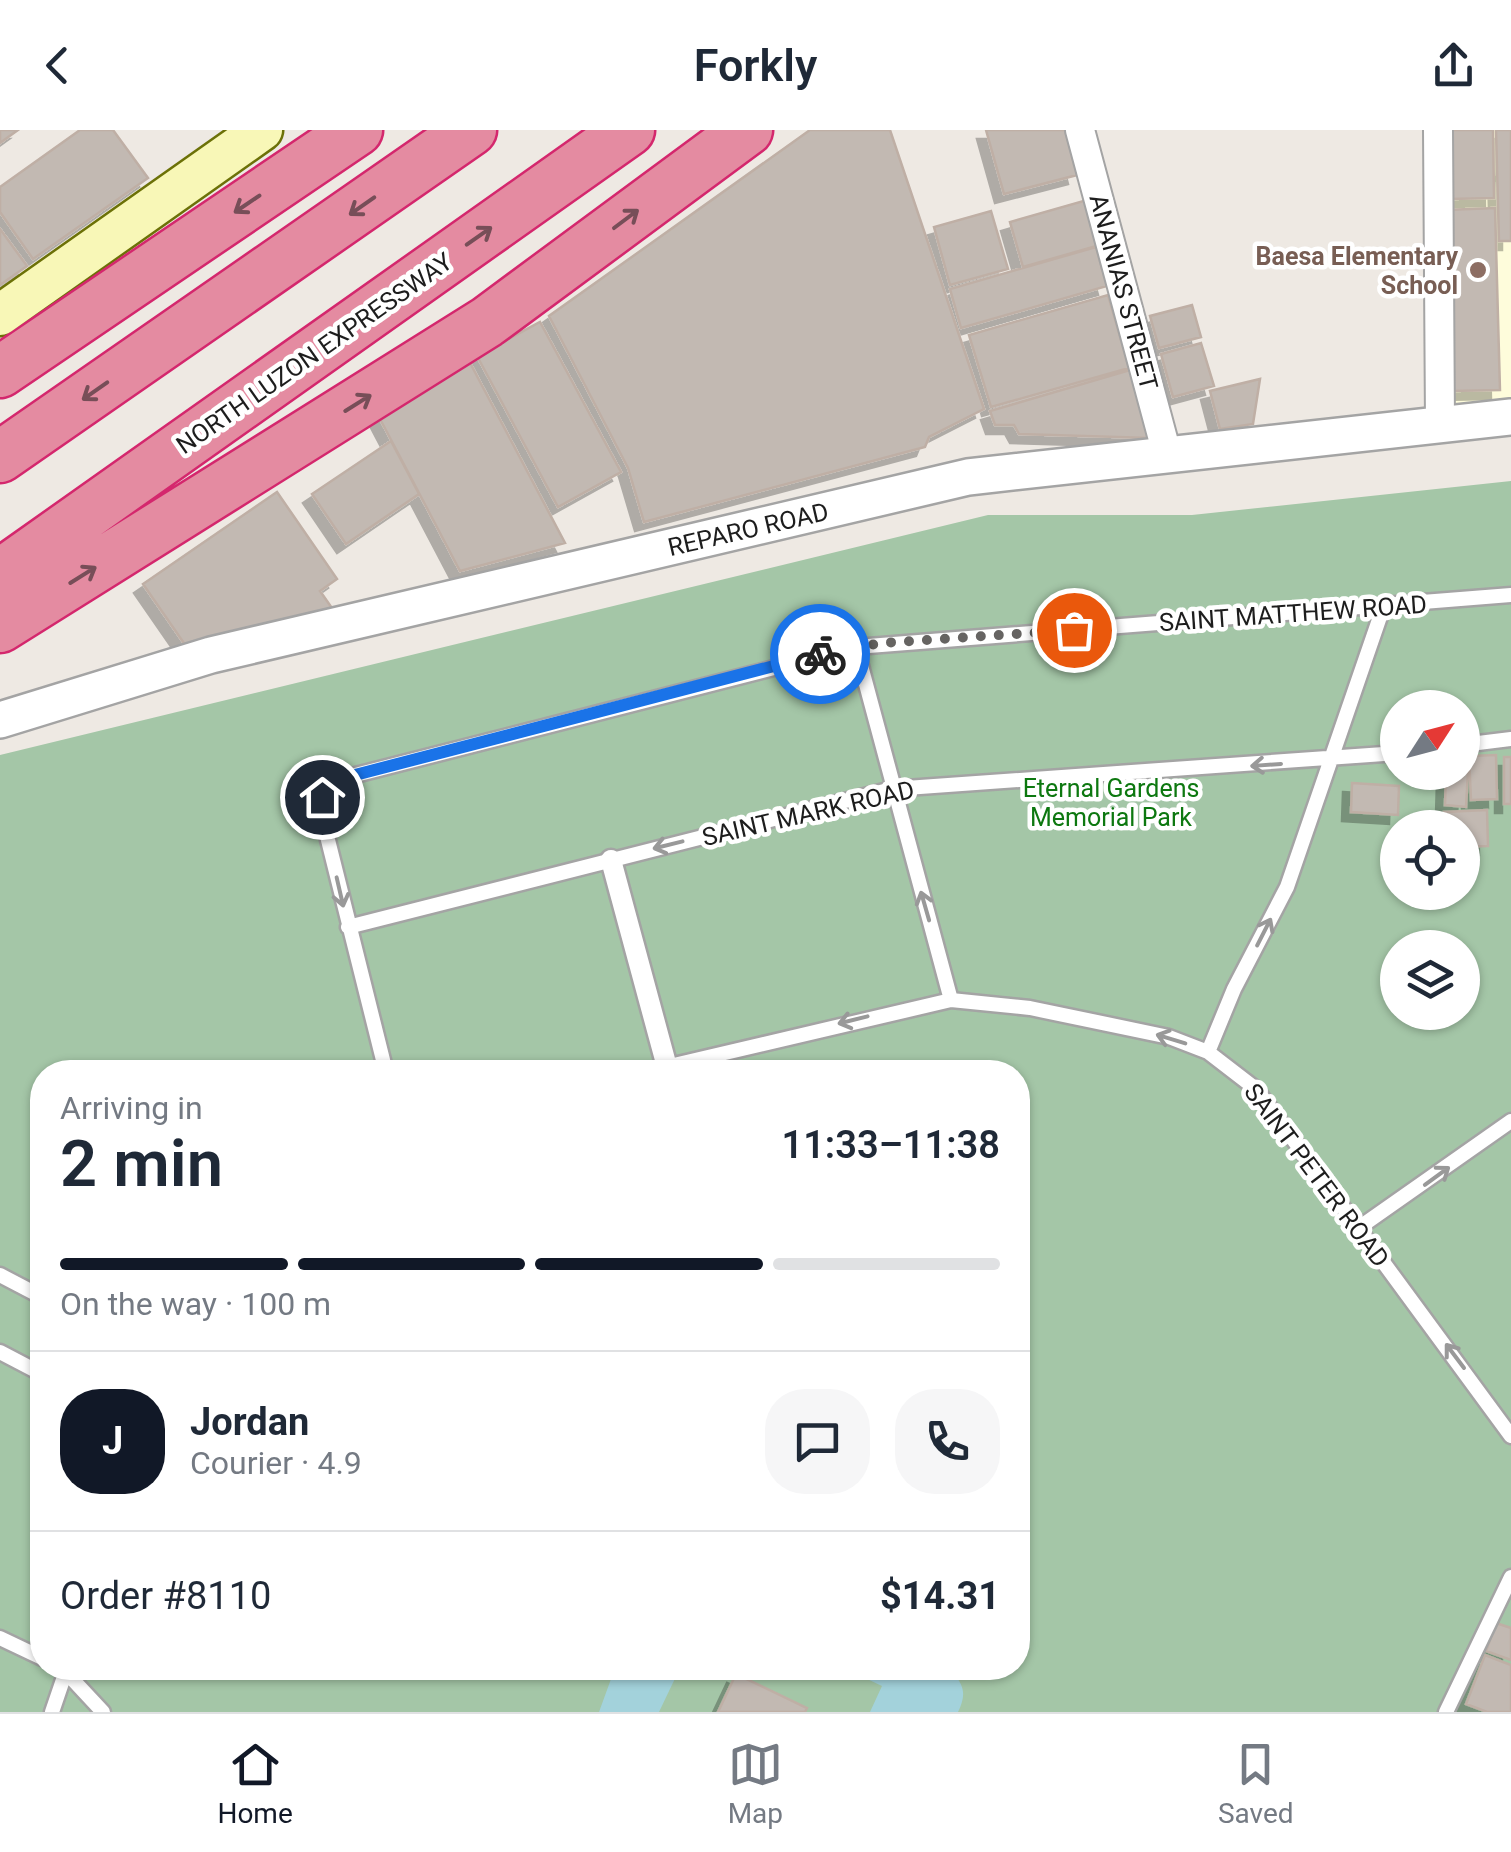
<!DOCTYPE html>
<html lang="en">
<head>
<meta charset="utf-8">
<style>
	body { margin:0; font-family:Roboto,sans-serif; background:#f6f6f7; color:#1f2937; height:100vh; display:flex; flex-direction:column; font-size:38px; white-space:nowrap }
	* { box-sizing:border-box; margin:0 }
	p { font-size:32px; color:#747a83 }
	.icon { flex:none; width:55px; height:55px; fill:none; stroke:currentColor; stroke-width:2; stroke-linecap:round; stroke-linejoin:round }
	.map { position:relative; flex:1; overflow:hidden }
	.sheet { position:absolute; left:30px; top:930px; width:1000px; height:620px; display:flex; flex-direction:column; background:#fff; border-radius:40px; box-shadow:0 2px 8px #0004 }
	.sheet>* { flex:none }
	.needle { width:65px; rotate:54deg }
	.tools { position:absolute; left:1380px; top:560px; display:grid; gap:20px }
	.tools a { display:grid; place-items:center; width:100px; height:100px; border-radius:50%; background:#fff; box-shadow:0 2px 8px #0004; font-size:50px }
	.pin { position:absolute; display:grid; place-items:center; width:85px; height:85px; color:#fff; margin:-42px; border:5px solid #fff; border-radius:50%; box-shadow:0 2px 10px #0007 }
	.courier { position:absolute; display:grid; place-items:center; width:100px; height:100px; margin:-50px; border:8px solid #1a73e8; border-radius:50%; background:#fff; color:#222; box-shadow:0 2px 12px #0007 }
	.head em { font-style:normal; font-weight:600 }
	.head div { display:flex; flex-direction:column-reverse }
	.head { display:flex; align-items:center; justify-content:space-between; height:170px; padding:0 30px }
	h1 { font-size:65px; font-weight:600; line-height:75px }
	.bar { display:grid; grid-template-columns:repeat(4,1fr); gap:15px 10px; align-content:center; height:120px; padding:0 30px }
	.bar i { height:12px; border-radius:8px; background:#e0e1e3 }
	.bar .selected { background:#111827 }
	.bar p { grid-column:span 4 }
	.line { display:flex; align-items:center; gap:25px; padding:0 30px; border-top:2px solid #e0e1e3 }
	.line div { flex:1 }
	.round { display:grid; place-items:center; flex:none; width:105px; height:105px; border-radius:40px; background:#f6f6f7 }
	header { display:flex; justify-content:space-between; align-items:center; height:130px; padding:0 30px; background:#fff; font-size:45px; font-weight:600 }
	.tabs { display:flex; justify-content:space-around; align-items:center; height:140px; border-top:2px solid #e0e1e3; background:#fff; font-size:28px; color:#747a83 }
	.tabs a { display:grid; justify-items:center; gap:5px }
	.tabs .selected { color:#111827 }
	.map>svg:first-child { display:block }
	.education { fill:#fefcdb }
	.cemetery { fill:#a4c6a7; fill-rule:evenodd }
	.water { fill:#a3d2db }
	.building { fill:#c2b9b2; stroke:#bfafa5; stroke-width:2.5; filter:url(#shadow) }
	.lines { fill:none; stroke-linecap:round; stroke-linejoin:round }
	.service-casing { stroke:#a4a4a4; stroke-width:19 }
	.pedestrian-casing { stroke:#a4a4a4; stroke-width:25 }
	.minor-casing { stroke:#a4a4a4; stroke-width:32 }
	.tertiary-casing { stroke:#a4a4a4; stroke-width:40 }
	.secondary-casing { stroke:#6c7107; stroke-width:45 }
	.motorway-casing { stroke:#d4276d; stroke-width:55 }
	.service { stroke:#fff; stroke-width:14 }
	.pedestrian { stroke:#fff; stroke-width:20 }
	.minor { stroke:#fff; stroke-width:28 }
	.tertiary { stroke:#fff; stroke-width:35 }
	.secondary { stroke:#f8f7b7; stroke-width:40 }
	.motorway { stroke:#e48ba1; stroke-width:50 }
	.oneway { stroke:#774e58 }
	.oneway2 { stroke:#999 }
	.done { stroke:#666462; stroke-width:10; stroke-dasharray:0 18 }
	.route { stroke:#1a73e8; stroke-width:12 }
	.education-dot { fill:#8d6e63; stroke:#fff; stroke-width:4 }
	.labels { text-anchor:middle; stroke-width:9; stroke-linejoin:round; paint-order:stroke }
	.education-label { font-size:25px; font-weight:bold; fill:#785e54; stroke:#fff; text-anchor:end }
	.street-label { font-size:25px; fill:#1d1d1d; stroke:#fff }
	.park-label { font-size:25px; fill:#0d7810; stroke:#fff }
</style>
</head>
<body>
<header><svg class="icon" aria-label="back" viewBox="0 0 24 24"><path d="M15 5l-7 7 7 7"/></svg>Forkly<svg class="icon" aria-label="share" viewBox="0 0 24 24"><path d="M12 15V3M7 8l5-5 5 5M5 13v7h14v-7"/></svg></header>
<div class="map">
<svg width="1511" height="1582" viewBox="0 0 1511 1582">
	<defs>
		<filter id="shadow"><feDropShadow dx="-9" dy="9" stdDeviation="0" flood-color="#0004"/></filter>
	</defs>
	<rect width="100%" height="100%" fill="#eee9e3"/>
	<path class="education" d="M 1442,0 L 1511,0 L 1511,280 L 1449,282 Z"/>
	<path class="cemetery" d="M 1511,351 L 1511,1582 L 0,1582 L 0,625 L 988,385 L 1192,385 ZM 1398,578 L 1462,578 L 1462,642 L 1398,642 ZM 1398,698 L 1462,698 L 1462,762 L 1398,762 ZM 1398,818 L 1462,818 L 1462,882 L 1398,882 ZM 42,942 L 1018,942 L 1018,1538 L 42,1538 Z"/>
	<path class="water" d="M 615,1538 L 680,1538 L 659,1582 L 599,1582 Z
		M 844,1538 L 947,1538 C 963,1552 968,1562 958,1582 L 870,1582 L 882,1556 Z"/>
	<path class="building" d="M 0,0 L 18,0 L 0,13 Z
		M 80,0 L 113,0 L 148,48 L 33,129 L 0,82 L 0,57 Z
		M 810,0 L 890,0 L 984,279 L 929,307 L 925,317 L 644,392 L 628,338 L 549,186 Z
		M 986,0 L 1065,0 L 1077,45 L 1004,64 Z
		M 1449,0 L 1493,0 L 1494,68 L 1450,69 Z
		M 1496,0 L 1511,0 L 1511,111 L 1499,111 Z
		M 1087,70 L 1100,115 L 1023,137 L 1010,92 Z
		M 1495,78 L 1500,260 L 1451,261 L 1446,80 Z
		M 991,81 L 1008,139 L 950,155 L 934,97 Z
		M 0,99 L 27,136 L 0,155 Z
		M 1096,117 L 1107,156 L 961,198 L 950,159 Z
		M 1108,165 L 1129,238 L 991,277 L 969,205 Z
		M 1192,175 L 1201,207 L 1159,218 L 1150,186 Z
		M 540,192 L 621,342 L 558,377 L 477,226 Z
		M 1201,213 L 1214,256 L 1173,267 L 1161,224 Z
		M 468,229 L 565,413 L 460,441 L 379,287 Z
		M 1130,240 L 1150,308 L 1019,304 L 1014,295 L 995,295 L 990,281 Z
		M 1260,249 L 1253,294 L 1220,299 L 1210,261 Z
		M 391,311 L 419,364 L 346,414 L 312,364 Z
		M 277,362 L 337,449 L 320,461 L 334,481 L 188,519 L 143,454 Z
		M 1496,625 L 1497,669 L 1471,670 L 1469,626 Z
		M 1504,627 L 1511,627 L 1511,674 L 1504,674 Z
		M 1446,642 L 1468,642 L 1466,677 L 1445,675 Z
		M 1352,653 L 1399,656 L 1398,685 L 1351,682 Z
		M 1487,680 L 1488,716 L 1462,717 L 1462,698 L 1444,698 L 1444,682 Z
		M 1496,1493 L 1511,1498 L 1511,1530 L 1486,1521 Z
		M 1485,1525 L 1511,1535 L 1511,1582 L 1487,1582 L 1466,1574 Z
		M 736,1544 L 807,1578 L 805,1582 L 718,1582 Z"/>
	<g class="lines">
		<defs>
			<path id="service" d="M 856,517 L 951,870
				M 1462,615 L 1511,609
				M 348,797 L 892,659 L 1398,623
				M 1208,922 L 1234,859 L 1287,757 L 1383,478
				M 386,942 L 322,686 L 322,667 L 332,651 L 856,517 L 1511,465
				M 644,942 L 951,870 L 1030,878 L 1169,907 L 1208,922 L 1256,959 L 1511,1306
				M 1360,1097 L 1511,991
				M 0,1145 L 42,1167
				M 0,1222 L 42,1244
				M 0,1508 L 42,1528
				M 62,1538 L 103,1582
				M 52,1582 L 67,1538
				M 1446,1582 L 1511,1447"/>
			<path id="pedestrian" d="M 611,730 L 667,937"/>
			<path id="minor" d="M 1080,0 L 1167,324
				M 1438,0 L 1440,292"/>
			<path id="tertiary" d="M 0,590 L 211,525 L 968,347 L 1511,287"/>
			<path id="secondary" d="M 0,185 L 262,0"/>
			<path id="motorway" d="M 0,242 L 357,0
				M 0,327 L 471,0
				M 0,445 L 629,0
				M 0,497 L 487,192 L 747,0"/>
		</defs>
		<use href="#service" class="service-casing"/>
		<use href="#pedestrian" class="pedestrian-casing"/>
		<use href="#minor" class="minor-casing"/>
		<use href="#tertiary" class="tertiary-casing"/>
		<use href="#secondary" class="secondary-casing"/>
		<use href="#motorway" class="motorway-casing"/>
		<use href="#service" class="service"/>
		<use href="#pedestrian" class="pedestrian"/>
		<use href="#minor" class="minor"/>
		<use href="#tertiary" class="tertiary"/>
		<use href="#secondary" class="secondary"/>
		<use href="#motorway" class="motorway"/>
	</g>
	<defs><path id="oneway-shaft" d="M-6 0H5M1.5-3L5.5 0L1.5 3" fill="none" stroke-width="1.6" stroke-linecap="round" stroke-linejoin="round" transform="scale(2.5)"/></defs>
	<g class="oneway">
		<use href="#oneway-shaft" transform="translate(247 74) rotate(146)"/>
		<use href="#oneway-shaft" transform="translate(362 76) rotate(145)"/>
		<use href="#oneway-shaft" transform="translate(626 89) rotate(-37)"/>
		<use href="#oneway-shaft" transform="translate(479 106) rotate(-35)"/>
		<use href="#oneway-shaft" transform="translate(95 261) rotate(145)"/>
		<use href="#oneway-shaft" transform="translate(358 273) rotate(-32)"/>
		<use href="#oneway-shaft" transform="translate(83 445) rotate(-32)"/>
	</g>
	<g class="oneway2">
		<use href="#oneway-shaft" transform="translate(1266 635) rotate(176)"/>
		<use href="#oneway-shaft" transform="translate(668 715) rotate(166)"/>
		<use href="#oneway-shaft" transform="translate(340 762) rotate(77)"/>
		<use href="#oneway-shaft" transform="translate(925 776) rotate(-106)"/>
		<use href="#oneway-shaft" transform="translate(1264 802) rotate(-63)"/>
		<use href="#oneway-shaft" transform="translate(853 890) rotate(166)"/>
		<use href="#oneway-shaft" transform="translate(1171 909) rotate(-163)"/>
		<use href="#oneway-shaft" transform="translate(1437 1046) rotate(-36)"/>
		<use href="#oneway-shaft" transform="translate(1455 1226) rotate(-127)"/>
	</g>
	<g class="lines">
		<path class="done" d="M 820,524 L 882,513 L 1074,500"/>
		<path class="route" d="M 322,667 L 332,651 L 820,524"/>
	</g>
	<circle class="education-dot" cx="1478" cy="140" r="10"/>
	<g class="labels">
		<g class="education-label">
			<text x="1458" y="135">Baesa Elementary<tspan x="1458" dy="29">School</tspan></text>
		</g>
		<g class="street-label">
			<text transform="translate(1124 162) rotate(75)" y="9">ANANIAS STREET</text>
			<text transform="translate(314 223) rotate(-35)" y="9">NORTH LUZON EXPRESSWAY</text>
			<text transform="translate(748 399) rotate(-13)" y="9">REPARO ROAD</text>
			<text transform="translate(1293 483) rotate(-4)" y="9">SAINT MATTHEW ROAD</text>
			<text transform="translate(808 683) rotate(-13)" y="9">SAINT MARK ROAD</text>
			<text transform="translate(1317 1045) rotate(53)" y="9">SAINT PETER ROAD</text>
		</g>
		<g class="park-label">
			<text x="1111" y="667">Eternal Gardens<tspan x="1111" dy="29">Memorial Park</tspan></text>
		</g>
	</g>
</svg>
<div class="tools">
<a><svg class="needle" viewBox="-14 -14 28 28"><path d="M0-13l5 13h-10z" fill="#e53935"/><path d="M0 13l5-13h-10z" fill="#747a83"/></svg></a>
<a><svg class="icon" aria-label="locate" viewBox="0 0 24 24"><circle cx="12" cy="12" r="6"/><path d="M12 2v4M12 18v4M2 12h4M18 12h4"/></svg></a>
<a><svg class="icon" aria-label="layers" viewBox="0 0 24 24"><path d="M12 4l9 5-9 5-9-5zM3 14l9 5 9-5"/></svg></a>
</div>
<div class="pin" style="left:1074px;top:500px;background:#ea580c"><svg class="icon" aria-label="bag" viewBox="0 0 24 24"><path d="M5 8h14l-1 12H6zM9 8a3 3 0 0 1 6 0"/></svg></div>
<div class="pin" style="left:322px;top:667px;background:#1f2937"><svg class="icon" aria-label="home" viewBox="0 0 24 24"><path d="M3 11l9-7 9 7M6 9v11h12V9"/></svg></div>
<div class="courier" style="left:820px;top:524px"><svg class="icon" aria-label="bike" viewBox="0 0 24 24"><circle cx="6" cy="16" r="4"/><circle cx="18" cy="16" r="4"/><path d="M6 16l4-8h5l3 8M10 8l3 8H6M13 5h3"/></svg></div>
<section class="sheet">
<div class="head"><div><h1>2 min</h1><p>Arriving in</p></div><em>11:33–11:38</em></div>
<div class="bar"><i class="selected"></i><i class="selected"></i><i class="selected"></i><i></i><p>On the way · 100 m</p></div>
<div class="line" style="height:180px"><b class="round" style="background:#111827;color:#fff">J</b><div><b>Jordan</b><p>Courier · 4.9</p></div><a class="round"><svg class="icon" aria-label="chat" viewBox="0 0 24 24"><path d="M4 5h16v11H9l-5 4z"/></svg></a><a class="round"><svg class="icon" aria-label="phone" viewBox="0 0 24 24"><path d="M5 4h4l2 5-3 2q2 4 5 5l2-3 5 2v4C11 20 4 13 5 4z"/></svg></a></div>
<div class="line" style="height:130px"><div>Order #8110</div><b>$14.31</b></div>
</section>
</div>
<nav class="tabs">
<a class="selected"><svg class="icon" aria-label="home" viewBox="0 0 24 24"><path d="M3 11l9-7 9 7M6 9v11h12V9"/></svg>Home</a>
<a><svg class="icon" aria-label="map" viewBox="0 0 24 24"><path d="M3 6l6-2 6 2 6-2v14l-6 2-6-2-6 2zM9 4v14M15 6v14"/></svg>Map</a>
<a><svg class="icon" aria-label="saved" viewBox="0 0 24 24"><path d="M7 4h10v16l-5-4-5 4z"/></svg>Saved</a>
</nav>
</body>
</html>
